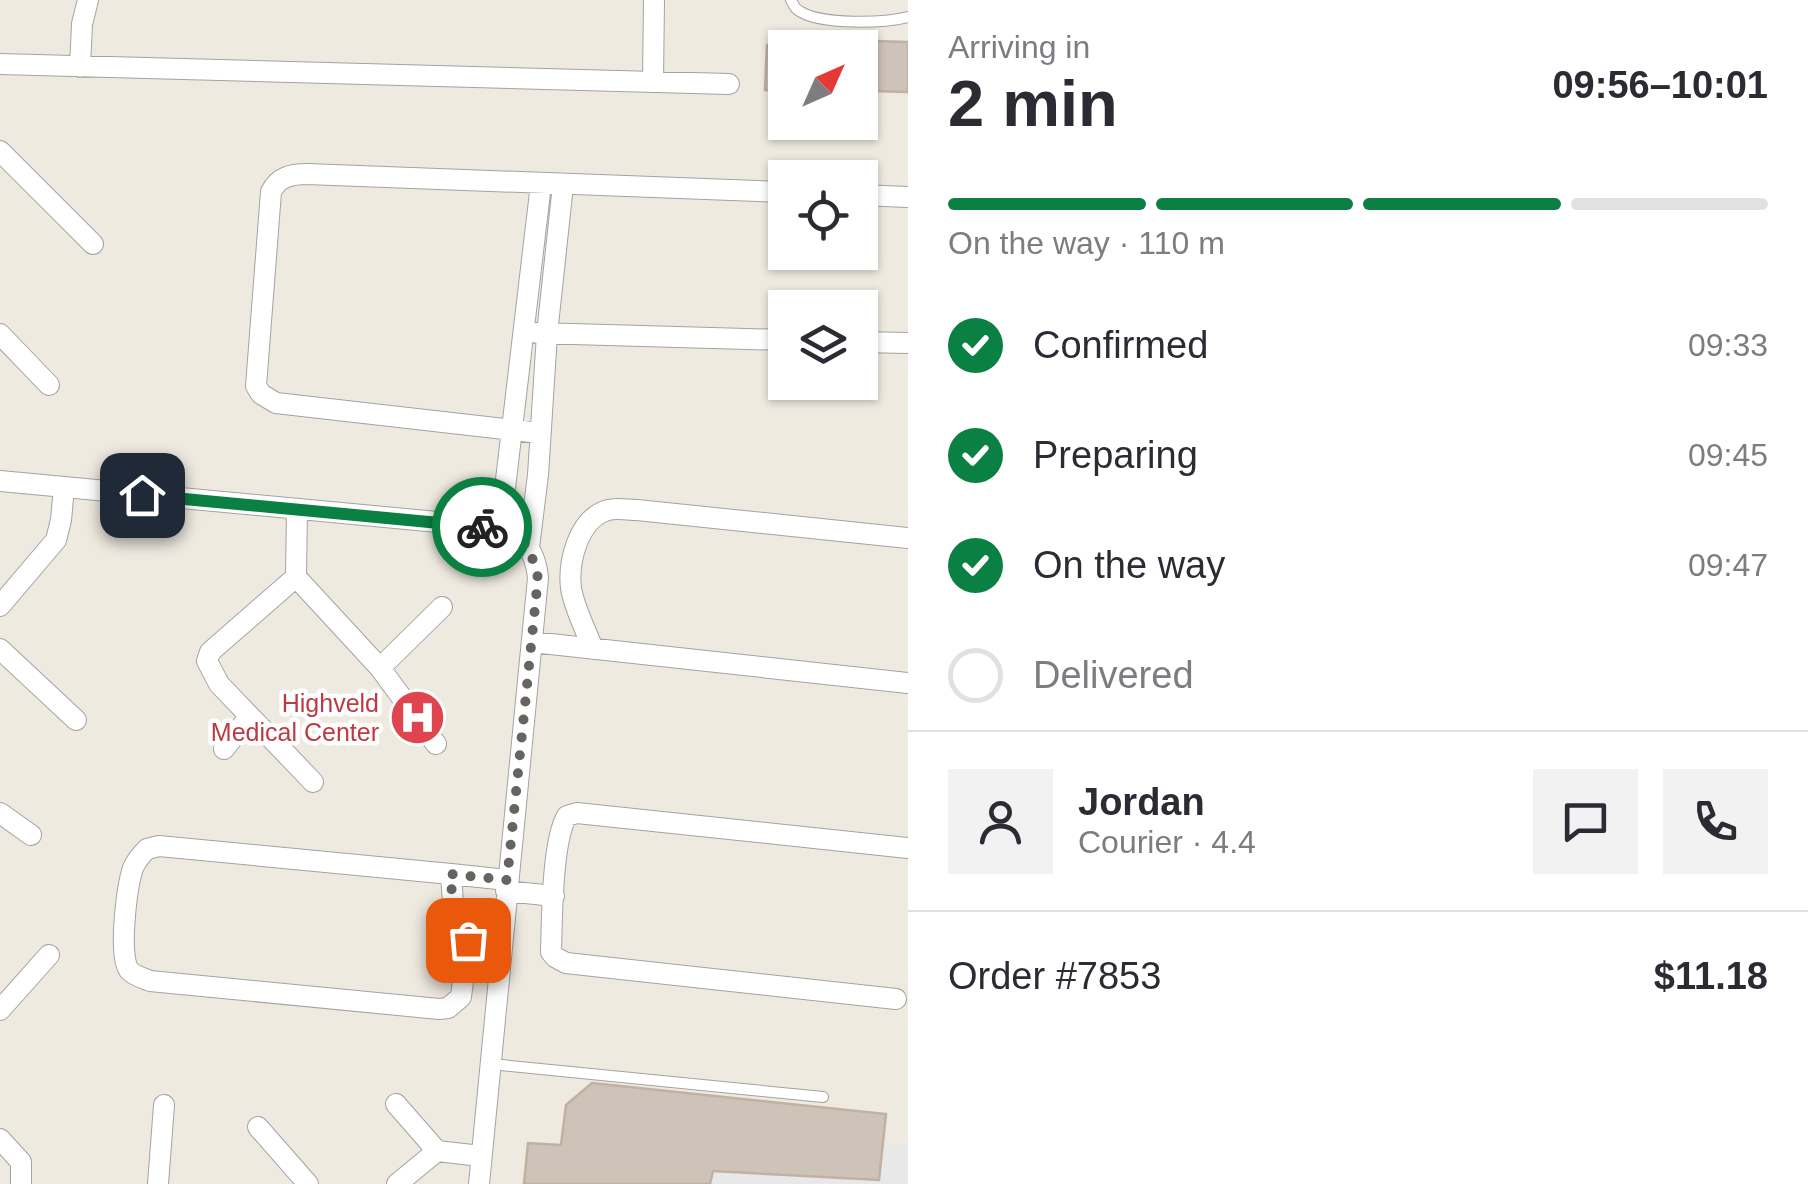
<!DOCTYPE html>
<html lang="en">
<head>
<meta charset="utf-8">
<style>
	body { margin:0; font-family:Helvetica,sans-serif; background:#f2f2f3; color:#2b2b33; height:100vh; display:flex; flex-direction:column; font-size:38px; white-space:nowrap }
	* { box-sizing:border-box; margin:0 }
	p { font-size:32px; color:#7c7c81 }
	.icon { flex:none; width:55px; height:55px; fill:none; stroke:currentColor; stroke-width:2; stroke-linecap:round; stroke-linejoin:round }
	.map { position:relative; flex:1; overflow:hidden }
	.side { display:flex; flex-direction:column; background:#fff; width:900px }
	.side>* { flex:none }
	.needle { width:65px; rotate:45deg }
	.buttons { position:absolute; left:768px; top:30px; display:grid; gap:20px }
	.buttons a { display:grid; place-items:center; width:110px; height:110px; border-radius:0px; background:#fff; box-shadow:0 2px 8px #0004; font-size:50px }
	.pin { position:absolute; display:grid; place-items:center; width:85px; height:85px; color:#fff; margin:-42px; border-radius:20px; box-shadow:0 5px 15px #0006 }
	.courier { position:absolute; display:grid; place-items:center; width:100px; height:100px; margin:-50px; border:8px solid #0b8043; border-radius:50%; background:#fff; color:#222; box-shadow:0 2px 12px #0007 }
	.headline em { font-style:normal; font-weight:600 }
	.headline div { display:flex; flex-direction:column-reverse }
	.headline { display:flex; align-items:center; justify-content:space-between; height:170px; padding:0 40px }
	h1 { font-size:65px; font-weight:600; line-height:75px }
	.bar { display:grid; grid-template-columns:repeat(4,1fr); gap:15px 10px; align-content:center; height:120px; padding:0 40px }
	.bar i { height:12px; border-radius:8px; background:#e1e1e2 }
	.bar .on { background:#0b8043 }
	.bar p { grid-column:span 4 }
	.line { display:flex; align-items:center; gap:25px; padding:0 40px; border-top:2px solid #e1e1e2 }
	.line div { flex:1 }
	.round { display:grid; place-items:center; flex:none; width:105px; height:105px; border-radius:0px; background:#f2f2f3 }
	ol { padding:0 40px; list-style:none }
	li { display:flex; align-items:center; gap:30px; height:110px }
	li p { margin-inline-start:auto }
	li .icon { padding:10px; border-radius:50%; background:#0b8043; color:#fff; stroke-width:4 }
	li:last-child { color:#7c7c81 }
	li i { width:55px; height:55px; border:5px solid #e1e1e2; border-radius:50% }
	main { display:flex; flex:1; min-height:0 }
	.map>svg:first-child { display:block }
	.parking { fill:#e8e8e8 }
	.building { fill:#cec3b9; stroke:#c1b1a1; stroke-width:2.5 }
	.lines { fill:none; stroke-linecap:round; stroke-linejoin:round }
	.service-casing { stroke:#a3a3a3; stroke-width:12 }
	.minor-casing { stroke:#a3a3a3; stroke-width:22 }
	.service { stroke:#fff; stroke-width:10 }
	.minor { stroke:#fff; stroke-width:20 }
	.done { stroke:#666461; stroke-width:10; stroke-dasharray:0 18 }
	.route { stroke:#0b8043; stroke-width:12 }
	.labels { text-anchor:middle; stroke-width:9; stroke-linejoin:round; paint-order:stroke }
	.health-label { font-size:25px; fill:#be3a42; stroke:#fff; text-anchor:end }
</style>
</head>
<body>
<main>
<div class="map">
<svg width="908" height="1184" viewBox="0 0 908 1184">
	<rect width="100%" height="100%" fill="#eeeae0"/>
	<path class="parking" d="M 883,1143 L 908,1145 L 908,1184 L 701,1184 L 713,1171 L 878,1180 Z"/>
	<path class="building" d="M 873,41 L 908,42 L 908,92 L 872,91 Z
		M 767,45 L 785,45 L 785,91 L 765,90 Z
		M 592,1083 L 886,1114 L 879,1180 L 713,1171 L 710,1184 L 524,1184 L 528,1143 L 561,1145 L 566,1105 Z"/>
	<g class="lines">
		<defs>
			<path id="service" d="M 791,0 C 795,7 794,8 801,12 C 824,25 883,23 908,17
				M 491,1064 L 823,1097"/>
			<path id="minor" d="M 0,64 L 729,84
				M 80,67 L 82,24 L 88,0
				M 653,81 L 654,0
				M 0,151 L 93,244
				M 860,195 L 908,197
				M 537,333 L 785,340
				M 0,334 L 49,385
				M 860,342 L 908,343
				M 540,433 L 276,403 L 261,394 L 256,386 L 271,192 C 278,177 291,174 307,174 L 785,192
				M 0,481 L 491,527 C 521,535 535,546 538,578 L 479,1184
				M 500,530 L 541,184
				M 529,547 L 538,475 L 547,334 L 563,185
				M 296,577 L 297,509
				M 0,606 L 56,540 L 61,520 L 64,488
				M 532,642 L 908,683
				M 0,649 L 76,720
				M 593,649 C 586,630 574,608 571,588 C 568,562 578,521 605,511 C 615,507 627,510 637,510 L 908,538
				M 380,668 L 442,607
				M 224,749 L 249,717
				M 313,782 L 219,684 L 207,661 L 210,652 L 296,577 L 380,668 L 436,744
				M 0,813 L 31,835
				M 159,846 L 451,874 L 453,903 L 466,930 L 468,940 L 461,997 L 448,1008 L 439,1009 L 150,981 C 143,978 134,976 129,970 C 118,955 127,886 133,868 C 136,861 141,855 147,849 Z
				M 451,874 L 507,880
				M 506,891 L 554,896
				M 896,999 L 566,963 L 555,957 L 551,952 C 552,920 552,840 567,816 L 577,813 L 908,848
				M 0,1010 L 49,955
				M 396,1104 L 437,1151
				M 258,1127 L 308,1184
				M 0,1139 L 21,1162 L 21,1184
				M 158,1184 L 164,1105
				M 397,1184 L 437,1151 L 481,1156"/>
		</defs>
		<use href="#service" class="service-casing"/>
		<use href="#minor" class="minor-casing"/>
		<use href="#service" class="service"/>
		<use href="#minor" class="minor"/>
	</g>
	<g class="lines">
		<path class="done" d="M 468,940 L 466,930 L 453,903 L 450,874 L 507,880 L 538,578 L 529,547 L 506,531 L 482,527"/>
		<path class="route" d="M 142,495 L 482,527"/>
	</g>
	<defs>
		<symbol id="hospital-disc" viewBox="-11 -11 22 22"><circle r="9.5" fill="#e0444e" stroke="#fff"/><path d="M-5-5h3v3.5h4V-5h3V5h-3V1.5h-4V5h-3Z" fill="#fff"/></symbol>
	</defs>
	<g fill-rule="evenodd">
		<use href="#hospital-disc" x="386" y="686" width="63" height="63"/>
	</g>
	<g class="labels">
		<g class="health-label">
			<text x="379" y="712">Highveld<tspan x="379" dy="29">Medical Center</tspan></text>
		</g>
	</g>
</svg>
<div class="buttons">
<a><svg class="needle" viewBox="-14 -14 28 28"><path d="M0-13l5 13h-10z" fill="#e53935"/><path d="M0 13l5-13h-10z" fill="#7c7c81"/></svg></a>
<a><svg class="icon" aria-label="locate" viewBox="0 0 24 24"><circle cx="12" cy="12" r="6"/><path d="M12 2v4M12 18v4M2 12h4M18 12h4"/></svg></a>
<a><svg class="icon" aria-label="layers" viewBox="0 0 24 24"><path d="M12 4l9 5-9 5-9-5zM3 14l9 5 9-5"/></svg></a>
</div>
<div class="pin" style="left:468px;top:940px;background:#ea580c"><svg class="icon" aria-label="bag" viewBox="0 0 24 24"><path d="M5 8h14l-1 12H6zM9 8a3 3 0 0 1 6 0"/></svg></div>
<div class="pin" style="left:142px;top:495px;background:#1f2937"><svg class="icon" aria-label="home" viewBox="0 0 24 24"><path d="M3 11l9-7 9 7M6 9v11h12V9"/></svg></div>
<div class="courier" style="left:482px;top:527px"><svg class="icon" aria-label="bike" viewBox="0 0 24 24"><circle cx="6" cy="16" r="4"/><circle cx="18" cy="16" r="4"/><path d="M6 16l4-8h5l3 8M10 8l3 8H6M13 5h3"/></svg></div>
</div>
<section class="side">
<div class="headline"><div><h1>2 min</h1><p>Arriving in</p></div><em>09:56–10:01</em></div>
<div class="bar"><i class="on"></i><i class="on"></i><i class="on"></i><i></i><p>On the way · 110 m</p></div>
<ol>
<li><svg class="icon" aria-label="check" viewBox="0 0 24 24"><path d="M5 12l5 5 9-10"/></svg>Confirmed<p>09:33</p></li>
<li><svg class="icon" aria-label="check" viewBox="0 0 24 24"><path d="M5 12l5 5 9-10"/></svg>Preparing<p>09:45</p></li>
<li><svg class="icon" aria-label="check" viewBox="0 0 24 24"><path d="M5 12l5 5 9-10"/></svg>On the way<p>09:47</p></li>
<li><i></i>Delivered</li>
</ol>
<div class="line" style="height:180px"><a class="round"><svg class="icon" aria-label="person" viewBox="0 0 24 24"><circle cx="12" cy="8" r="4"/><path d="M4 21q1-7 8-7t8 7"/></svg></a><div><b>Jordan</b><p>Courier · 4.4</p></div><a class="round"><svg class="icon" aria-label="chat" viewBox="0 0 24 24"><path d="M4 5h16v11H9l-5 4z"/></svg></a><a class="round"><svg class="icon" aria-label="phone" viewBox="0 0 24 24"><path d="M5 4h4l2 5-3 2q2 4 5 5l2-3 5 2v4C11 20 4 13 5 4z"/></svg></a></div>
<div class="line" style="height:130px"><div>Order #7853</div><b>$11.18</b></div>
</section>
</main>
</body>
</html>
